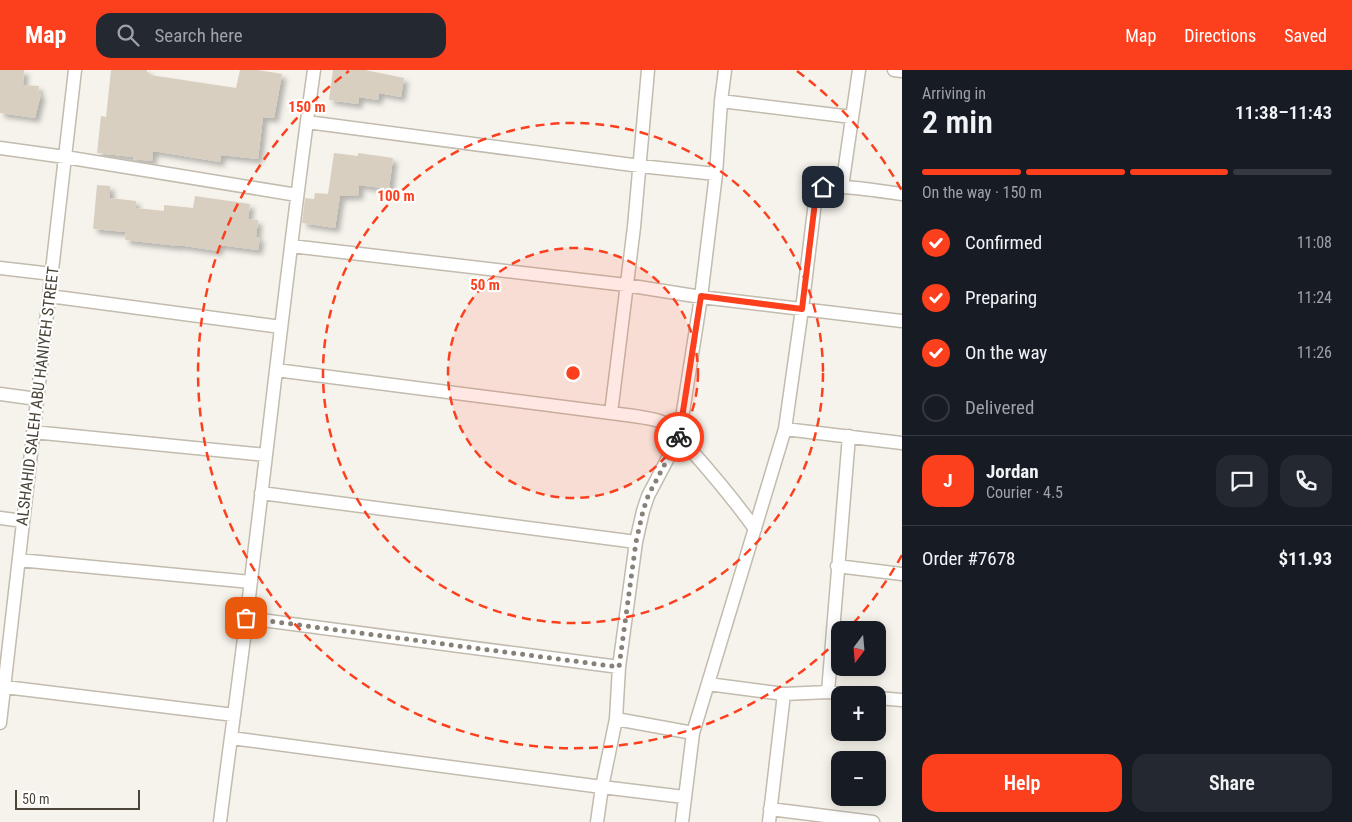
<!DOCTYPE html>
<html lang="en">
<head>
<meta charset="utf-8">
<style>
	body { margin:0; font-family:"Roboto Condensed",sans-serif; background:#242831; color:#f1f3f6; height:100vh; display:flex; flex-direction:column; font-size:19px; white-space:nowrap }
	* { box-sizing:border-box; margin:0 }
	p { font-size:16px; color:#9ea1a6 }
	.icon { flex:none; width:28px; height:28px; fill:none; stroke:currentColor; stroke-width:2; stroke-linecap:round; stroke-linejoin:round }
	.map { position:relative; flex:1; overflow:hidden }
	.drawer { display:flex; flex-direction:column; background:#171b24; width:450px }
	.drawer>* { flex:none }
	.needle { width:32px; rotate:196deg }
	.buttons { position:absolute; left:831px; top:551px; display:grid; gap:10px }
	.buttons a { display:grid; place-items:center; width:55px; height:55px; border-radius:10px; background:#171b24; box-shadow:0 2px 12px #0003; font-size:25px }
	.scale { position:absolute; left:15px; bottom:12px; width:125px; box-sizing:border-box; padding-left:5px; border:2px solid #4b4439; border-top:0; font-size:14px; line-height:18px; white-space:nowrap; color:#4b4439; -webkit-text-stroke:4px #fff; paint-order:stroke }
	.pin { position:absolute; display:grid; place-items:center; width:42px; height:42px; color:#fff; margin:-21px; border-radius:10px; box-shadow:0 2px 8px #0006 }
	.courier { position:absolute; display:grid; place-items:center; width:50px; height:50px; margin:-25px; border:4px solid #fc3f1d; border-radius:50%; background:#fff; color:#222; box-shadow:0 1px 6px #0007 }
	.headline em { font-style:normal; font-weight:600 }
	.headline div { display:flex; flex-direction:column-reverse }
	.headline { display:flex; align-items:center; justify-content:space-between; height:85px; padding:0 20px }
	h1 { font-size:32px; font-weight:600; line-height:38px }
	.bar { display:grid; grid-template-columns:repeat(4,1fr); gap:8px 5px; align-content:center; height:60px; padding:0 20px }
	.bar i { height:6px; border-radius:4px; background:#363941 }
	.bar .selected { background:#fc3f1d }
	.bar p { grid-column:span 4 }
	.line { display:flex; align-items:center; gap:12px; padding:0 20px; border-top:1px solid #363941 }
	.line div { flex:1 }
	.round { display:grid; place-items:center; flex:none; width:52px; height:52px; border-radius:15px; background:#242831 }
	ol { padding:0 20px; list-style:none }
	li { display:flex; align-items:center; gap:15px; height:55px }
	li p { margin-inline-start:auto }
	li .icon { padding:5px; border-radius:50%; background:#fc3f1d; color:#fff; stroke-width:4 }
	li:last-child { color:#9ea1a6 }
	li i { width:28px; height:28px; border:2px solid #363941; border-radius:50% }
	.action { display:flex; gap:10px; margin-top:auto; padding:10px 20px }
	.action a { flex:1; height:58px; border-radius:15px; background:#fc3f1d; color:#fff; font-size:20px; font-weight:600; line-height:58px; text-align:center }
	.action a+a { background:#242831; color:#f1f3f6 }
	header { display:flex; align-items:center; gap:30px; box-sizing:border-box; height:70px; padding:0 25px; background:#fc3f1d; color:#fff }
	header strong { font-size:24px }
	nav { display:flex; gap:28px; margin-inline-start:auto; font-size:18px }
	.search { width:350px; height:45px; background:#242831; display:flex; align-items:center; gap:12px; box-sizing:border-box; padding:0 18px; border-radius:15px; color:#9ea1a6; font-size:19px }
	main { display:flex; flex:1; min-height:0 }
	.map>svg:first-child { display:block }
	.building { fill:#d8cfc1; filter:url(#shadow) }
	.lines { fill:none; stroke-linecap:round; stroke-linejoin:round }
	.street-casing { stroke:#c2bbae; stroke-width:15 }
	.street { stroke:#fff; stroke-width:12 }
	.done { stroke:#878178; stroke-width:5; stroke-dasharray:0 9 }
	.route { stroke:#fc3f1d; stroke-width:6 }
	.ring { fill:none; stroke:#fc3f1d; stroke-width:2.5; stroke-dasharray:9 6 }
	.labels { text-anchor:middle; stroke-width:4.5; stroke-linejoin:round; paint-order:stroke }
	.street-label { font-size:16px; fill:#4b4439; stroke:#fff }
	.centre { fill:#fc3f1d; stroke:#fff; stroke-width:2.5 }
	.ring-label { font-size:15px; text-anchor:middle; font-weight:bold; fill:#fc3f1d; stroke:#fff; stroke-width:4.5; stroke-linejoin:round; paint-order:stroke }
</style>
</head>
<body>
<header>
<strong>Map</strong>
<div class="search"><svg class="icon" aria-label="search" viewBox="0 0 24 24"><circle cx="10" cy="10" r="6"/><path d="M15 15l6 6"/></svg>Search here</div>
<nav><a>Map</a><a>Directions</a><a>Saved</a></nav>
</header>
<main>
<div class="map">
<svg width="902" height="752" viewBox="0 0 902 752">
	<defs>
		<filter id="shadow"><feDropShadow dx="4.5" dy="4.5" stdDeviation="2.5" flood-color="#0004"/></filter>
	</defs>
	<rect width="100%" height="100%" fill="#f6f3ec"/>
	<path class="building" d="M 0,0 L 24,0 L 23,15 L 39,16 L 38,23 L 41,24 L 35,48 L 0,43 Z
		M 111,0 L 147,0 L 147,2 L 150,3 L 150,5 L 236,18 L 240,0 L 258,0 L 282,4 L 274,48 L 263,47 L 258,89 L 221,85 L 220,92 L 153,81 L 152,91 L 133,89 L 133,87 L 97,83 L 101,46 L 106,47 Z
		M 333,0 L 365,0 L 404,8 L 401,27 L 379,23 L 378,30 L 359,27 L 358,34 L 329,30 Z
		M 334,83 L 358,86 L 358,83 L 393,88 L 389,119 L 359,115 L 359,125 L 340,126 L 335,158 L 302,153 L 305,128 L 314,129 L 315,123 L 328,124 Z
		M 97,115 L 110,116 L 110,128 L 136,131 L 136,138 L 164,141 L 164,135 L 193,138 L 195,126 L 250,134 L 248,149 L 258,150 L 256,167 L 260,167 L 258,180 L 219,175 L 218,181 L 178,175 L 178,176 L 125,170 L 126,162 L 93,159 Z"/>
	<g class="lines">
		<defs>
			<path id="street" d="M 894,0 L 902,1
				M 721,31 L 852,47
				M 307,52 L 640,96 L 716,104
				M 0,78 L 65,87 L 297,125
				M 842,117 L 859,0
				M 291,176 L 626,215 L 701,227 L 902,251
				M 0,198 L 52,204
				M 49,226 L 281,257
				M 276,300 L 611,343 C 624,345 653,347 664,353 C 675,359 683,371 691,380 C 714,406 735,431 755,459
				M 0,324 L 37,329
				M 611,343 L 634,157 L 648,0
				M 785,359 L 902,373
				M 33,362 L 266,385
				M 261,423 L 636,472
				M 0,448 L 23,451
				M 19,490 L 251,512
				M 837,496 L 902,504
				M 246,548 L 619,597
				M 708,614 L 784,624 L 828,622 L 854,625
				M 5,617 L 234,645
				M 828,622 L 849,366
				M 878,628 L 902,630
				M 616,649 L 693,663
				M 0,653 L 75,0
				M 231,668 L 602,717 L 597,752
				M 684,727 L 602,717 L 616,649 L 619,597 L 636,472 L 643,441 L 648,426 L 679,367 L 701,227 L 716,104 L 721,31 L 725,0
				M 770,739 L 873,752
				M 220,752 C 230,671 242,591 251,510 C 272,340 290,170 314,0
				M 682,752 L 693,663 L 785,359 L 802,239 L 816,124 C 818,121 818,120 821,118 C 832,113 887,122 902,124
				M 769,752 L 784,624"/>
		</defs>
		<use href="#street" class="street-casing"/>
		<use href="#street" class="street"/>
	</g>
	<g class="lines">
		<path class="done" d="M 246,548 L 619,597 L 636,472 L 643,441 L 648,426 L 679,367"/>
		<path class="route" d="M 679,367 L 701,226 L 802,239 L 816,124 L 819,120 L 823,117"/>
	</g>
	<circle cx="573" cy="303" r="125" fill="#fc3f1d" fill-opacity=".12"/>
	<g class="ring">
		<circle cx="573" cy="303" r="125"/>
		<circle cx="573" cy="303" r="250"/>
		<path d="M902 485A376 376 0 0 1 848 559M839 569A376 376 0 1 1 349 1M797 1A376 376 0 0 1 902 121"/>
	</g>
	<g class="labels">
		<g class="street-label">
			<text transform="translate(37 326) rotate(-83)" y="6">ALSHAHID SALEH ABU HANIYEH STREET</text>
		</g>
	</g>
	<circle cx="573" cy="303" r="8" class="centre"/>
	<g class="ring-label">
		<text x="307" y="42">150 m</text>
		<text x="396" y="131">100 m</text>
		<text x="485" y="220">50 m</text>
	</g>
</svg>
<div class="buttons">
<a><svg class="needle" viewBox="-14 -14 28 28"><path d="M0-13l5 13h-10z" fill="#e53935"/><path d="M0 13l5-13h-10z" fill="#9ea1a6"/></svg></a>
<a>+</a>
<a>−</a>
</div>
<div class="scale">50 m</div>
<div class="pin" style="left:246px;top:548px;background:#ea580c"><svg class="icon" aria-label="bag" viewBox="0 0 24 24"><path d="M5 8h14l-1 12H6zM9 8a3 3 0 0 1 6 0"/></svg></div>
<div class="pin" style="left:823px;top:117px;background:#1f2937"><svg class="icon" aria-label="home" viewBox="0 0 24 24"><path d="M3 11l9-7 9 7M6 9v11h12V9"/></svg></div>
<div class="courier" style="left:679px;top:367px"><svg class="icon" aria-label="bike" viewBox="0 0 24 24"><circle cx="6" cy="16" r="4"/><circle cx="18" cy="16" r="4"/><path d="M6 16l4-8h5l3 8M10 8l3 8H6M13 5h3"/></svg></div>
</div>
<section class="drawer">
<div class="headline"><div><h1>2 min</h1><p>Arriving in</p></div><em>11:38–11:43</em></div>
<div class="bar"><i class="selected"></i><i class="selected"></i><i class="selected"></i><i></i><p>On the way · 150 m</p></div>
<ol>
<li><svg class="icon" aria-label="check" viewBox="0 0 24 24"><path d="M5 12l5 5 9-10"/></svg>Confirmed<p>11:08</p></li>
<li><svg class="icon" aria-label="check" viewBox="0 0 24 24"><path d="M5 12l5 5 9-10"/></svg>Preparing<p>11:24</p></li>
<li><svg class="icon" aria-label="check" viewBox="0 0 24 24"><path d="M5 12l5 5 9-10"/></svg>On the way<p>11:26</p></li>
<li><i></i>Delivered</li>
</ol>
<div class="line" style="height:90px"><b class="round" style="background:#fc3f1d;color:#fff">J</b><div><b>Jordan</b><p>Courier · 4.5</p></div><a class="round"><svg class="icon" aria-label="chat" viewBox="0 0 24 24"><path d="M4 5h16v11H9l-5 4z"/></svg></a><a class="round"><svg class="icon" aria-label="phone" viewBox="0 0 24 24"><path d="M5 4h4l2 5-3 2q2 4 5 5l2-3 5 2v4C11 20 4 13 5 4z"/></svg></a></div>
<div class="line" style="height:65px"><div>Order #7678</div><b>$11.93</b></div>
<div class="action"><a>Help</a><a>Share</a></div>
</section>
</main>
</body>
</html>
